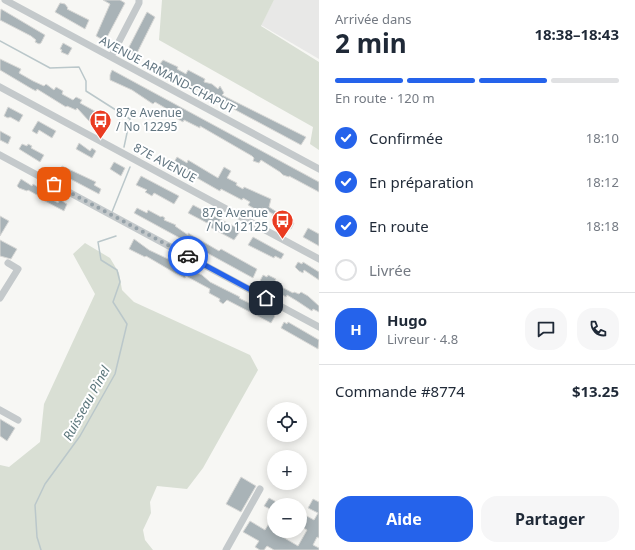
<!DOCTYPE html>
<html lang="fr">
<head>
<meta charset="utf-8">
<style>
	body { margin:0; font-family:"Noto Sans",sans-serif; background:#f6f6f7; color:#1f2937; height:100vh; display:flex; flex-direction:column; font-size:15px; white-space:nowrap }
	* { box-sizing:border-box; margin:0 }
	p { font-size:13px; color:#747a83 }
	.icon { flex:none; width:22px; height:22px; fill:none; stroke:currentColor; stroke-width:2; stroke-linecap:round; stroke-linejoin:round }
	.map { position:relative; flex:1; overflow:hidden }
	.drawer { display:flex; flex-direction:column; background:#fff; width:316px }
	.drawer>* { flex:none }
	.buttons { position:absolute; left:267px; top:402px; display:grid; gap:8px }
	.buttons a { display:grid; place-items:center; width:40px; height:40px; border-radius:50%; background:#fff; box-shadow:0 2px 10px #0003; font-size:20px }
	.pin { position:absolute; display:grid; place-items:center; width:34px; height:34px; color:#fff; margin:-17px; border-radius:8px; box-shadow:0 2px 6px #0006 }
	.courier { position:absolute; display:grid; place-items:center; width:40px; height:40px; margin:-20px; border:3px solid #2563eb; border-radius:50%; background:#fff; color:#222; box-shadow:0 1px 5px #0007 }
	.head em { font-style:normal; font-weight:700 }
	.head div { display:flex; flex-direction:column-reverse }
	.head { display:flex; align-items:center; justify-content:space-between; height:68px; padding:0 16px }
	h1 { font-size:26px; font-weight:700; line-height:30px }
	.bar { display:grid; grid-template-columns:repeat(4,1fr); gap:6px 4px; align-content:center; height:48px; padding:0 16px }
	.bar i { height:5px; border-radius:3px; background:#e0e1e3 }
	.bar .selected { background:#2563eb }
	.bar p { grid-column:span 4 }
	.line { display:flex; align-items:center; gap:10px; padding:0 16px; border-top:1px solid #e0e1e3 }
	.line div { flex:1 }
	.round { display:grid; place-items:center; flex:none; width:42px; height:42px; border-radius:16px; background:#f6f6f7 }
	ol { padding:0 16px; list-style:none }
	li { display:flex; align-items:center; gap:12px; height:44px }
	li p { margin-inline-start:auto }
	li .icon { padding:4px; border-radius:50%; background:#2563eb; color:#fff; stroke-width:4 }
	li:last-child { color:#747a83 }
	li i { width:22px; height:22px; border:2px solid #e0e1e3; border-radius:50% }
	.button { display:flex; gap:8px; margin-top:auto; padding:8px 16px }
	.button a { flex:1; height:46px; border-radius:16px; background:#2563eb; color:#fff; font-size:16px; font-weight:700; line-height:46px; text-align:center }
	.button a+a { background:#f6f6f7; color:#1f2937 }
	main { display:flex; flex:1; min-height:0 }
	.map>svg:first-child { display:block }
	.built { fill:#e8e8e7 }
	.green { fill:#d9dfd4 }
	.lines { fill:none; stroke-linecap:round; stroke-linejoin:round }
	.stream { stroke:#bac7ca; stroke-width:1.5 }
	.building { fill:#a9b3b7; stroke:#d8d8d6 }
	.minor { stroke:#c4c9cb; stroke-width:7 }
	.done { stroke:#96a2a9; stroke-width:4; stroke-dasharray:0 7.2 }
	.route { stroke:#2563eb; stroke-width:5 }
	.labels { text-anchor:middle; stroke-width:4; stroke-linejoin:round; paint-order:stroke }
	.street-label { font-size:12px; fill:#617580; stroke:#fff }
	.poi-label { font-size:12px; fill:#617580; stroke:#fff; text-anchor:start }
	.water-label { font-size:13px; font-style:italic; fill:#5b767b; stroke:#fff }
</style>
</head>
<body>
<main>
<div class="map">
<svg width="319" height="550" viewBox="0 0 319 550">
	<rect width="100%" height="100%" fill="#f7f7f4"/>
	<path class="built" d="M 274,0 L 319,0 L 319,59 L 261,25 Z"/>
	<path class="green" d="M 162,0 L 274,0 L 261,26 L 319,62 L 319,150 L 310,144 L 313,127 L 159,40 Z
		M 85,243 L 110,258 L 119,273 L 122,290 L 134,302 L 250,355 L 258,370 L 203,468 L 187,489 L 157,486 L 150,502 L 151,513 L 143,530 L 145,540 L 153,550 L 0,550 L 0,465 L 9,467 L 40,442 L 44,404 L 95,294 L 73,254 Z"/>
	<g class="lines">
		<path class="stream" d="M 0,41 L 50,68 L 79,67 L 86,81 L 86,91 L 130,119 L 124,147
			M 112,212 L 130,167
			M 41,550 L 37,537 L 35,505 L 45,484 L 80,436 L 115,374 L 127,324 L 113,302 L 120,282 L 117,270 L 101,260 L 98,242 L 116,236"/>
	</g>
	<path class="building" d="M 103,0 L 120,0 L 125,3 L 105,41 L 96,36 L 110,4 Z
		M 60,3 L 65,4 L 68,8 L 67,9 L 89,20 L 85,29 L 55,12 Z
		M 1,9 L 45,35 L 41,43 L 39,44 L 35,42 L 36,40 L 31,36 L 0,20 Z
		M 147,12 L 155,17 L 135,57 L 129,54 L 131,50 L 129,47 Z
		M 63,43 L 72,48 L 68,55 L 61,52 L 62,50 L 60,49 Z
		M 0,59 L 21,69 L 19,73 L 33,81 L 44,86 L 46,84 L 54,90 L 56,87 L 63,91 L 62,94 L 73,100 L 76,97 L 82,100 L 80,103 L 100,114 L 98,117 L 106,121 L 102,127 L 89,121 L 77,108 L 76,110 L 67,106 L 66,107 L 37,89 L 36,91 L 32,89 L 0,70 Z
		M 163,60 L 178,67 L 177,69 L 186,74 L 188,70 L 205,79 L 204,82 L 212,84 L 218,89 L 220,86 L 224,93 L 222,95 L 306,137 L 301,145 L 157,68 Z
		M 112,70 L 319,182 L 319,192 L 289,176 L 289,177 L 283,175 L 280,172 L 261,160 L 259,163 L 253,161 L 254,158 L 252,156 L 200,126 L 200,128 L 184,120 L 183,122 L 176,118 L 176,117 L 165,111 L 167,109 L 155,102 L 153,104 L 132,90 L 110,80 L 110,75 Z
		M 8,107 L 23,115 L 19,122 L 10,117 L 8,118 L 4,116 Z
		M 38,121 L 56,131 L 52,138 L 39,130 L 37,134 L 32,131 Z
		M 0,131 L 11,137 L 8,144 L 0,140 Z
		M 79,143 L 90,151 L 92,148 L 96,151 L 92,158 L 76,149 Z
		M 22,144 L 27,146 L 28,144 L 32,146 L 31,148 L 44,155 L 40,162 L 19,149 Z
		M 177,157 L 187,163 L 188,160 L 218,178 L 224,167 L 231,171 L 227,178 L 237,183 L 236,185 L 243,189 L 244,187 L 271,199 L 269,207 L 294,223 L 291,229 L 277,223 L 272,216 L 273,214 L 262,208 L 260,212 L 248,205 L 250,202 L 243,198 L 242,200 L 221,189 L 220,191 L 218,190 L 176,166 L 172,172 L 169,171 Z
		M 114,162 L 125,168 L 121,176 L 110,169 Z
		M 62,166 L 96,182 L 94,185 L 101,189 L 99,194 L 59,173 Z
		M 141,176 L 179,196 L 174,204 L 156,194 L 154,193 L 152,196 L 145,192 L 147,190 L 136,185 Z
		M 21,179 L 32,186 L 33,184 L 41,189 L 37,195 L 28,190 L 27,191 L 19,188 L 17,186 Z
		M 46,196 L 58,203 L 60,199 L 65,203 L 67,204 L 64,211 L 43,200 Z
		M 193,205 L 241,230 L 234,240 L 208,226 L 209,224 L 188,213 Z
		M 137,208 L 147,213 L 148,210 L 161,217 L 162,216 L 165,218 L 164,220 L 176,225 L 175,226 L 188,235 L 188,233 L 219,251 L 221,249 L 257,269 L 253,278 L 134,213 Z
		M 0,216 L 9,221 L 0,236 Z
		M 308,228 L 319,234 L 319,246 L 303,237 Z
		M 253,237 L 284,254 L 281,259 L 275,256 L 274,258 L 248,245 Z
		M 134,239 L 149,250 L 202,275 L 210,282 L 240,297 L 239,298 L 255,306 L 272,313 L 275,316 L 271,323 L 227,300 L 223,304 L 219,301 L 220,299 L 209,293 L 210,289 L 186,276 L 185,278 L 175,273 L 146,256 L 145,257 L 129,249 Z
		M 0,240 L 17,249 L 11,259 L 0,256 Z
		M 298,262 L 302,264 L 303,262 L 319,272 L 319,280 L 304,270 L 303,273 L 299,271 L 295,267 Z
		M 263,275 L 267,277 L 268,275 L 276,279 L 274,283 L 293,293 L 294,292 L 299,294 L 301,292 L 308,296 L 319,306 L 319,312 L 313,309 L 312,311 L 297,301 L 287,295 L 286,297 L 260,281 Z
		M 284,322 L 287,324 L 288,322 L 319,340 L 318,349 L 281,328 Z
		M 0,419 L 15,428 L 7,441 L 0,436 Z
		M 241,477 L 256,486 L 241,512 L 226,504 Z
		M 269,498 L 282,505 L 274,505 L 274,511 L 264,506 Z
		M 313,499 L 319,502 L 319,538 L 317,537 L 313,545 L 319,548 L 319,550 L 274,550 L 267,546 L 264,550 L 260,550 L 255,547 L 259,541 L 243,532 L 250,521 L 265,530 L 274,515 L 274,531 L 277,531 L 276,533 L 298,546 L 307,530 L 300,526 L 300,519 L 303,514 L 314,520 L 318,513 L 308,508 Z"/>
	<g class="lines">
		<path class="minor" d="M 5,0 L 319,169
			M 111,57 L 139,3 L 139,0
			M 0,87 L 319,259
			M 0,155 L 319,327
			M 0,298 L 18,269 L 8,263
			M 0,410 L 18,420
			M 226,550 L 260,489"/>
	</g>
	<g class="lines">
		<path class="done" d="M 54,184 L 188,256"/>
		<path class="route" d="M 188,256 L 266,298"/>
	</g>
	<defs>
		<symbol id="bus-pin" viewBox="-11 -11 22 30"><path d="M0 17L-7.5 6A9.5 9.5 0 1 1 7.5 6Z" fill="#ea3b21" stroke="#fff"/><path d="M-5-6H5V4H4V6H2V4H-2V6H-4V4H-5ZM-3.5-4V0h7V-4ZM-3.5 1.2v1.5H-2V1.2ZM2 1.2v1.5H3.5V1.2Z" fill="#fff"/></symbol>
	</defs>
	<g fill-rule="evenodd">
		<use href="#bus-pin" x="88" y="108" width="25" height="34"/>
		<use href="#bus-pin" x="270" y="208" width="25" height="34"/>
	</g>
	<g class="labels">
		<g class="street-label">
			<text transform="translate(167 75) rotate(28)" y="4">AVENUE ARMAND-CHAPUT</text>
			<text transform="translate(165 163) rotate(28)" y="4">87E AVENUE</text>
		</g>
		<g class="poi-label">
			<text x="116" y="117">87e Avenue<tspan x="116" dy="14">/ No 12295</tspan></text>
			<text x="268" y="217" text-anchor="end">87e Avenue<tspan x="268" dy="14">/ No 12125</tspan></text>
		</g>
		<g class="water-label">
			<text transform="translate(86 403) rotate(-61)" y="5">Ruisseau Pinel</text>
		</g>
	</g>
</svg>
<div class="buttons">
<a><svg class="icon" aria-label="locate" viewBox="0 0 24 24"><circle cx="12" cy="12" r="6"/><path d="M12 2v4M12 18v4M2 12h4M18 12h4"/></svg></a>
<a>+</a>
<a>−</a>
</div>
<div class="pin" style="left:54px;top:184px;background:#ea580c"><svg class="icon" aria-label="bag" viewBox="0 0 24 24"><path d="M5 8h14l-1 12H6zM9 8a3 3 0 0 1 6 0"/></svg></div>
<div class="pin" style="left:266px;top:298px;background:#1f2937"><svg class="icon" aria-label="home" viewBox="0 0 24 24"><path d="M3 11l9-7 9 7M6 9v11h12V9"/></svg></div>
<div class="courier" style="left:188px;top:256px"><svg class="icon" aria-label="car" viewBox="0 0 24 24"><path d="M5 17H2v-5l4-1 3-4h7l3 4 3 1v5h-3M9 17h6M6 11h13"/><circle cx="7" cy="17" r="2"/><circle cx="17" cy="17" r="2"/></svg></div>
</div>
<section class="drawer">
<div class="head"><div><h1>2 min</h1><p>Arrivée dans</p></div><em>18:38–18:43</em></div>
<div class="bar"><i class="selected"></i><i class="selected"></i><i class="selected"></i><i></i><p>En route · 120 m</p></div>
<ol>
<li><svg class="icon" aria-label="check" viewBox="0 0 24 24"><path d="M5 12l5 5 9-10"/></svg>Confirmée<p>18:10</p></li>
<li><svg class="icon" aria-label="check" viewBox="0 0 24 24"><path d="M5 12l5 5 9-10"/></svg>En préparation<p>18:12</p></li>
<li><svg class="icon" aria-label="check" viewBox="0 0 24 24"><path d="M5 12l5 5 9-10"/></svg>En route<p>18:18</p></li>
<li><i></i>Livrée</li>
</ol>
<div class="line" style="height:72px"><b class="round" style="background:#2563eb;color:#fff">H</b><div><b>Hugo</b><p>Livreur · 4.8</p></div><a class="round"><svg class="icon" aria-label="chat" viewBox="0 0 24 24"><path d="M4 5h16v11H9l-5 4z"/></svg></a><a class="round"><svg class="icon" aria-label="phone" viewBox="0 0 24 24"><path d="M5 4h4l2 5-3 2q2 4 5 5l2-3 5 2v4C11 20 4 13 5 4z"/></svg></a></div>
<div class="line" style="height:52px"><div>Commande #8774</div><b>$13.25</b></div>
<div class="button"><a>Aide</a><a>Partager</a></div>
</section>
</main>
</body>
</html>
